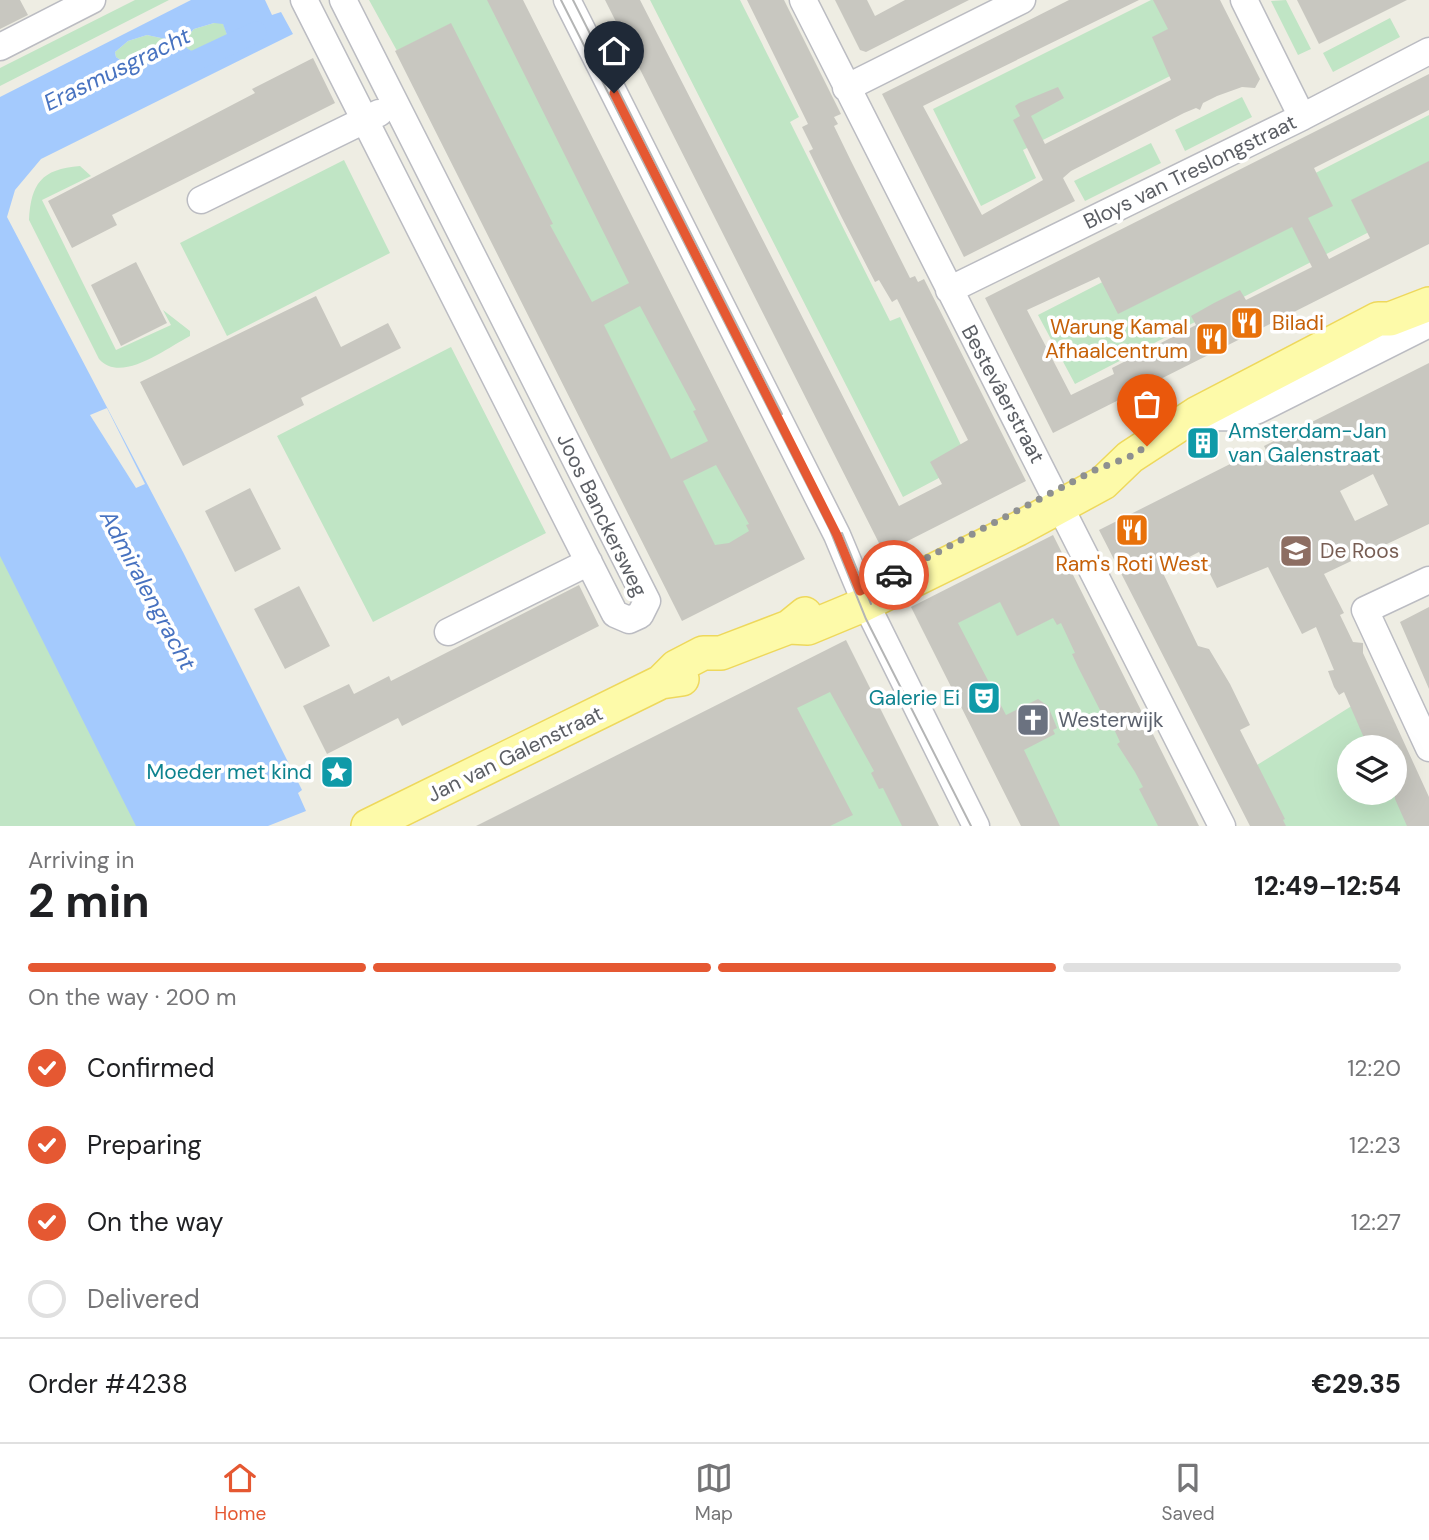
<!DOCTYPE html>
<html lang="en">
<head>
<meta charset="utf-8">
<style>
	body { margin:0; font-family:"DM Sans",sans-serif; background:#f6f6f6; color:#202124; height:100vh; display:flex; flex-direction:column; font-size:26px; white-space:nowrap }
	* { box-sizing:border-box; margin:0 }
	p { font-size:23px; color:#757577 }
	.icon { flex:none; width:38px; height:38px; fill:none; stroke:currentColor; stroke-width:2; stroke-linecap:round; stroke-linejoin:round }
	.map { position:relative; height:826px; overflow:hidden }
	.side { display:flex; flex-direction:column; background:#fff; flex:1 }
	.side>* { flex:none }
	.controls { position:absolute; left:1337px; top:735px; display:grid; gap:14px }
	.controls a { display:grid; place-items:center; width:70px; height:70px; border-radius:50%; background:#fff; box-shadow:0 7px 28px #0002; font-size:35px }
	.pin { position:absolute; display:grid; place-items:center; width:60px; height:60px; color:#fff; margin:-72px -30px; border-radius:50% 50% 50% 0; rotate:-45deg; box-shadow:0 0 7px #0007 }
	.pin .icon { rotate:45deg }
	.courier { position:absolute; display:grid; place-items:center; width:70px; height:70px; margin:-35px; border:5px solid #e55832; border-radius:50%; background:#fff; color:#222; box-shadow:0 2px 9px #0007 }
	.head em { font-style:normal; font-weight:700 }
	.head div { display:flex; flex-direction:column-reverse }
	.head { display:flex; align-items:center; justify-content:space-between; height:119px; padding:0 28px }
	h1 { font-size:46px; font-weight:700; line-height:52px }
	.bar { display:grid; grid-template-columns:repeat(4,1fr); gap:10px 7px; align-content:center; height:84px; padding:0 28px }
	.bar i { height:9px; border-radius:5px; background:#e0e0e0 }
	.bar .on { background:#e55832 }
	.bar p { grid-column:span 4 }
	.line { display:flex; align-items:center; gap:18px; padding:0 28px; border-top:2px solid #e0e0e0 }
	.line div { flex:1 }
	ol { padding:0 28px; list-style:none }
	li { display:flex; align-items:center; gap:21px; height:77px }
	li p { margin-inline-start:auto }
	li .icon { padding:7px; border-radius:50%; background:#e55832; color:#fff; stroke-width:4 }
	li:last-child { color:#757577 }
	li i { width:38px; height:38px; border:4px solid #e0e0e0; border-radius:50% }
	.tab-bar { display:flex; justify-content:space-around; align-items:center; height:98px; border-top:2px solid #e0e0e0; background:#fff; font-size:19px; color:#757577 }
	.tab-bar a { display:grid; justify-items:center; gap:4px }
	.tab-bar .on { color:#e55832 }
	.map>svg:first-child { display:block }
	.green { fill:#c0e5c5 }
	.water { fill:#a4cafd; fill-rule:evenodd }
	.pier { fill:#eeede3 }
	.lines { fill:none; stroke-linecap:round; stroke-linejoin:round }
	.canal { stroke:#a4cafd; stroke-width:21 }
	.building { fill:#c8c7c0; fill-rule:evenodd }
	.minor-casing { stroke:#bbbcc2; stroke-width:29 }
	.major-casing { stroke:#eed85c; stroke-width:36 }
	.minor { stroke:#fff; stroke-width:26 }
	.major { stroke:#fdfaa9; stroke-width:33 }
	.tram { stroke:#b4b5b5; stroke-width:2 }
	.done { stroke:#8e9090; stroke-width:7; stroke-dasharray:0 12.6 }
	.route { stroke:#e55832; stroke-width:9 }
	.labels { text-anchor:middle; stroke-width:7; stroke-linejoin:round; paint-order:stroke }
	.street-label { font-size:21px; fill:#5b5e64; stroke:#fff }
	.food-label { font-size:21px; fill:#c56008; stroke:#fff; text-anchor:start }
	.culture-label { font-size:21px; fill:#0d838f; stroke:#fff; text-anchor:end }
	.education-label { font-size:21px; fill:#785e54; stroke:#fff; text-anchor:start }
	.worship-label { font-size:21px; fill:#5b616d; stroke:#fff; text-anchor:start }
	.water-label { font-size:23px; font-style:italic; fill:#4772c0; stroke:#fff }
</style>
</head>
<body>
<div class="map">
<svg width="1429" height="826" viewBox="0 0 1429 826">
	<rect width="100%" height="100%" fill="#eeede3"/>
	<path class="green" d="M 135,0 L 169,0 L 0,86 L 0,68 Z
		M 369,0 L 496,0 L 788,563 L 699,599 Z
		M 650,0 L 740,0 L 799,117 L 790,122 L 890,321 L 900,317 L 969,462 L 903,497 Z
		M 1151,0 L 1176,0 L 1206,58 L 1023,150 L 1036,178 L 981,206 L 933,109 Z
		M 1286,0 L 1311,49 L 1298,55 L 1271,1 Z
		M 1390,18 L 1400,37 L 1333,72 L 1323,53 Z
		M 214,23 L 223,23 L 231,46 C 217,53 189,60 182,41 L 194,29 Z
		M 147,35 L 175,41 L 174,51 C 158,63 134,71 116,57 L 115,52 L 128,41 Z
		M 1242,97 L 1252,117 L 1185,151 L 1175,130 Z
		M 1429,115 L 1429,201 L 1075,384 L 1038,315 Z
		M 1151,143 L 1161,163 L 1085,201 L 1074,181 Z
		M 344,160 L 390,253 L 227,336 L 180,243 Z
		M 80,166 L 91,176 L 42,200 L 116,350 L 171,325 L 163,310 L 190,331 L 190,336 C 165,349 121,384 99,359 L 29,220 C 31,184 41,169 80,166 Z
		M 451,347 L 546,533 L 373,622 L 277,436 Z
		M 0,500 L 163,826 L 0,826 Z
		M 1047,578 L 1172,826 L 1049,826 L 946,627 Z
		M 834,668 L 912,826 L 523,826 Z
		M 1358,702 L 1379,747 L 1349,747 L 1349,793 L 1395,793 L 1395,781 L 1415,826 L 1277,826 L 1249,770 Z"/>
	<path class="water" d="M 191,0 L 265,0 L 272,15 L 281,12 L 293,34 L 41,159 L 15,190 L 7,217 L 183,552 L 302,790 L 298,793 L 306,811 L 268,826 L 136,826 L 0,556 L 0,97 ZM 214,23 L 223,24 L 231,46 C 217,53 189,59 182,41 L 194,29 ZM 147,35 L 175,41 L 174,51 C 158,63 134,71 116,57 L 115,52 L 128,41 Z"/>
	<path class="pier" d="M 107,408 L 145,484 L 136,488 L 90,415 Z"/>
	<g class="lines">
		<path class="canal" d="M 188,64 L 256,32"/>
	</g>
	<path class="building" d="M 0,0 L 20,0 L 28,15 L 0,29 Z
		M 487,0 L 523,0 L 805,559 L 682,621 L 395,51 L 451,23 L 553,224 L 550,225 L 592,302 L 629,283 ZM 640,306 L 696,410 L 693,411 L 708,441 L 671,459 L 604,325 ZM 716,465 L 749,524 L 746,525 L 749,531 L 729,543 L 715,545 L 683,481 Z
		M 605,0 L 640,0 L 899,506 L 942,484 L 930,462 L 968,440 L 897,299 L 892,302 L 879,280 L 875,282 L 841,216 L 809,151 L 813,149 L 802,127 L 808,124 L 747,0 L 784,0 L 841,114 L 834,117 L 838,124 L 834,126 L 851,161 L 910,278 L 915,276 L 918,282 L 924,279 L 1026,481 L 884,553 Z
		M 835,0 L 867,0 L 875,16 L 905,0 L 969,0 L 866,52 L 860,50 Z
		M 1069,0 L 1139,0 L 923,106 L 982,215 L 1043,180 L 1013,120 L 1020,116 L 1015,106 L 1019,103 L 1058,87 L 1064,98 L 1031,116 L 1045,144 L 1171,80 L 1152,37 L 1168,29 L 1153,0 L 1220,0 L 1260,79 L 1255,88 L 1242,87 L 1217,96 L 1203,103 L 1200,110 L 1196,108 L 1184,113 L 1071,171 L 1063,178 L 1075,201 L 964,257 L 882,94 Z
		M 1297,0 L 1407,0 L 1319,44 Z
		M 313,58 L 335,103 L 112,215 L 117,225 L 72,248 L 48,201 L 255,93 L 252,89 Z
		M 1429,74 L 1429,110 L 1314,168 L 1333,206 L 1308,218 L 1329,259 L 1370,238 L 1351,200 L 1429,161 L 1429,244 L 1053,433 L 985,298 ZM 1292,227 L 1312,267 L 1246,300 L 1240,290 L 1214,303 L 1191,316 L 1196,325 L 1112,368 L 1114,374 L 1071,395 L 1027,310 L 1099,277 L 1118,314 Z
		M 136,262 L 167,323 L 121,346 L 91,285 Z
		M 316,296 L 341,347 L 388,323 L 401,348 L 301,398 L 304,405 L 183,466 L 140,382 Z
		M 1429,363 L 1429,524 L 1324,574 L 1344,613 L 1340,615 L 1353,642 L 1363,643 L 1363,653 L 1429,797 L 1429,826 L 1407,826 L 1395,799 L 1395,747 L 1368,747 L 1344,692 L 1339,695 L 1334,687 L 1328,671 L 1334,670 L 1316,627 L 1302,634 L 1268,567 L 1217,588 L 1199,552 L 1162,571 L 1198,646 L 1209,649 L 1230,684 L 1250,725 L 1240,730 L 1285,819 L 1283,820 L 1286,826 L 1250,826 L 1099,530 L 1246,456 L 1272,462 L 1264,446 ZM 1373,474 L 1388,505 L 1355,521 L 1340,491 Z
		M 250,488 L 281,549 L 235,572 L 205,511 Z
		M 1053,535 L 1187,802 L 1199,826 L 1158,826 L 1139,789 L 1143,787 L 1135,772 L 1117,744 L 1120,742 L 1113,727 L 1105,712 L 1102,714 L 1078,667 L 1072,654 L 1075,653 L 1061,623 L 1057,625 L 1053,618 L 1017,636 L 1000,602 L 958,623 L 1006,715 L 1038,699 L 1048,706 L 1057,728 L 1053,730 L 1055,734 L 1024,750 L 1060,826 L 1021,826 L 924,633 L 911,607 Z
		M 579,585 L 599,626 L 402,726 L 398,718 L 327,754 L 303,706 L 349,684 L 354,694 L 389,676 L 391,681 Z
		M 299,586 L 330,646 L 285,669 L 254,609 Z
		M 1429,607 L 1429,689 L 1400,622 Z
		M 846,640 L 939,826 L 902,826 L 883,788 L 879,789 L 871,773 L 874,771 L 830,692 L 797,708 L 853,815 L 830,826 L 476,826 Z"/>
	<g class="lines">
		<defs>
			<path id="minor" d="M 304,0 L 615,614 L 629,620 L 640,615 L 647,601 L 343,0
				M 567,0 L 837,535 L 866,604 L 976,826
				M 803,0 L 1222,826
				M 1244,0 L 1302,117
				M 0,47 L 92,0
				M 846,88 L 1022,0
				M 201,200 L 379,113
				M 949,290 L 1302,117 L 1429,51
				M 1196,414 C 1220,419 1236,419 1258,410 L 1429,324
				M 1429,580 L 1365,610 L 1429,748
				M 448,632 L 589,562"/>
			<path id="major" d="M 789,627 L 808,628 L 861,606 L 1018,529 L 1103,483 L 1130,457 L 1196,414 L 1378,319 L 1390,319 L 1429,304
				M 661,682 L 676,667 L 703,653 L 721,653 L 789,627 L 805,614
				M 368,826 L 661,682 L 682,679"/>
		</defs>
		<use href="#minor" class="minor-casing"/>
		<use href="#major" class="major-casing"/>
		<use href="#minor" class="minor"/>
		<use href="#major" class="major"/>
		<path class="tram" d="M 561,0 L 830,530 L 866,619 L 971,826
			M 573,0 L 782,414
			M 842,533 L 871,604"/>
	</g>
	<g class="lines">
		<path class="done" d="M 894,575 L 1095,470 L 1129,457 L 1147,446"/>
		<path class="route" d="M 614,93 L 837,535 L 860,591 L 894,575"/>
	</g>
	<defs>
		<symbol id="restaurant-square" viewBox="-11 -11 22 22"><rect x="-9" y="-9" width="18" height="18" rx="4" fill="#e8710a" stroke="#fff"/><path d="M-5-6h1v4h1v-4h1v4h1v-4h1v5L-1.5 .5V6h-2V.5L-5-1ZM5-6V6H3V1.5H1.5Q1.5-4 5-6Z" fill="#fff"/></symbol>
		<symbol id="building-square" viewBox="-11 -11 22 22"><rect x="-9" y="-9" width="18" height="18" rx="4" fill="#0f9aa8" stroke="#fff"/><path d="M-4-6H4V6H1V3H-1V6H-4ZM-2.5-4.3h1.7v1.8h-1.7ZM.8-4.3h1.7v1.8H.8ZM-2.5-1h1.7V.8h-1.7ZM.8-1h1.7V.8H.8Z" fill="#fff"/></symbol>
		<symbol id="school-square" viewBox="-11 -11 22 22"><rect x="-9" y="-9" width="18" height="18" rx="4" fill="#8d6e63" stroke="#fff"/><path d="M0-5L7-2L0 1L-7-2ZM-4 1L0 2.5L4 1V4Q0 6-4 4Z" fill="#fff"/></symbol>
		<symbol id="theatre-square" viewBox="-11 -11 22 22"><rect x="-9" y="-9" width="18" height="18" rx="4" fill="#0f9aa8" stroke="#fff"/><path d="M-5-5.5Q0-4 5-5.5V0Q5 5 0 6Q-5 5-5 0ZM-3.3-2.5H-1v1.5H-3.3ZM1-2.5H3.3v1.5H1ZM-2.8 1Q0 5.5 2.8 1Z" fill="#fff"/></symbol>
		<symbol id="church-square" viewBox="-11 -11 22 22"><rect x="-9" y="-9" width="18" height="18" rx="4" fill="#6b7280" stroke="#fff"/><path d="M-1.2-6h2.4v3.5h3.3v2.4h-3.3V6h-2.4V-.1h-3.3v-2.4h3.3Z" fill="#fff"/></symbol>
		<symbol id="sight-square" viewBox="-11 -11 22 22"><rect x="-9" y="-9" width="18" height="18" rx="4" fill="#0f9aa8" stroke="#fff"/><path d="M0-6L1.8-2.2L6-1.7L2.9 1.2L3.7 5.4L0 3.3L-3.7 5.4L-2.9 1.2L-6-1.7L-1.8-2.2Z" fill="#fff"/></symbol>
	</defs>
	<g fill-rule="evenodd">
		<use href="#restaurant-square" x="1228" y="304" width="38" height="38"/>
		<use href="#restaurant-square" x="1193" y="320" width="38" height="38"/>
		<use href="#building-square" x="1184" y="424" width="38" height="38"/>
		<use href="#restaurant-square" x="1113" y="511" width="38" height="38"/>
		<use href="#school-square" x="1277" y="532" width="38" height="38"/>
		<use href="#theatre-square" x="965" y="679" width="38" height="38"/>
		<use href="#church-square" x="1014" y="701" width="38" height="38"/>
		<use href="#sight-square" x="318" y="753" width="38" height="38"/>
	</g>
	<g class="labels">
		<g class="street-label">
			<text transform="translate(1190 172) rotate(-26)" y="7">Bloys van Treslongstraat</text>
			<text transform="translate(1003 394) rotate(62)" y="7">Bestevâerstraat</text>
			<text transform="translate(602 515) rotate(64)" y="7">Joos Banckersweg</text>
			<text transform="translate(515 754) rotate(-26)" y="7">Jan van Galenstraat</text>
		</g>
		<g class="food-label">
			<text x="1272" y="330">Biladi</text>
			<text x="1188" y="334" text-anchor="end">Warung Kamal<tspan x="1188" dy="24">Afhaalcentrum</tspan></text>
			<text x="1132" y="571" text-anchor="middle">Ram's Roti West</text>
		</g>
		<g class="culture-label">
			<text x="1228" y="438" text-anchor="start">Amsterdam-Jan<tspan x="1228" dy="24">van Galenstraat</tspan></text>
			<text x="960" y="705">Galerie Ei</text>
			<text x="312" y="779">Moeder met kind</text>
		</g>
		<g class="education-label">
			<text x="1320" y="558">De Roos</text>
		</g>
		<g class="worship-label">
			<text x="1058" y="727">Westerwijk</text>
		</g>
		<g class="water-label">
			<text transform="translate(117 69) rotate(-26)" y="8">Erasmusgracht</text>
			<text transform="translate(148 590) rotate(62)" y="8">Admiralengracht</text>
		</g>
	</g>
</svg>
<div class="controls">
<a><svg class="icon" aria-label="layers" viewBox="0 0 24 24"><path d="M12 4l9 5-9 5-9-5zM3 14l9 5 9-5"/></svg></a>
</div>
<div class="pin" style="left:1147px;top:446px;background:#ea580c"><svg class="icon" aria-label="bag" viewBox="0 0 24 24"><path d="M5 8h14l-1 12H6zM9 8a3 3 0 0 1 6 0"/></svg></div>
<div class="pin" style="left:614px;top:93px;background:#1f2937"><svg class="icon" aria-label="home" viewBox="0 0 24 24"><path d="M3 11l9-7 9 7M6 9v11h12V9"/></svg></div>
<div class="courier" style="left:894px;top:575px"><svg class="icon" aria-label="car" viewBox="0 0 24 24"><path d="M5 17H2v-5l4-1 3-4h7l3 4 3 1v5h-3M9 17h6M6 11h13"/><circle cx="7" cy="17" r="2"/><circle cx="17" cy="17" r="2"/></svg></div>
</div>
<section class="side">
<div class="head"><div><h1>2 min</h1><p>Arriving in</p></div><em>12:49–12:54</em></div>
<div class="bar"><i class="on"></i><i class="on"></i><i class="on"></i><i></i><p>On the way · 200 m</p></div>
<ol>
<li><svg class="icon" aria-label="check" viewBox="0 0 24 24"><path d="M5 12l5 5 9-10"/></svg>Confirmed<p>12:20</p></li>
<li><svg class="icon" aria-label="check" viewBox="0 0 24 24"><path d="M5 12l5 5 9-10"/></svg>Preparing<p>12:23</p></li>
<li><svg class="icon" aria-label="check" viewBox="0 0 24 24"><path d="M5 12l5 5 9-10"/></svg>On the way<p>12:27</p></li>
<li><i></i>Delivered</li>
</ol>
<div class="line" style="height:91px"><div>Order #4238</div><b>€29.35</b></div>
</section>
<nav class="tab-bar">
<a class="on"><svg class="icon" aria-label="home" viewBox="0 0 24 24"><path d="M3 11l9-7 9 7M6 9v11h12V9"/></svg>Home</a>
<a><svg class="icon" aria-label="map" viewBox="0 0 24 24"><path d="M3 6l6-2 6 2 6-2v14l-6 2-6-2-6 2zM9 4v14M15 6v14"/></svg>Map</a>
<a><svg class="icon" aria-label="saved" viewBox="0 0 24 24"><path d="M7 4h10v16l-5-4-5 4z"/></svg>Saved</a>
</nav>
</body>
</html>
